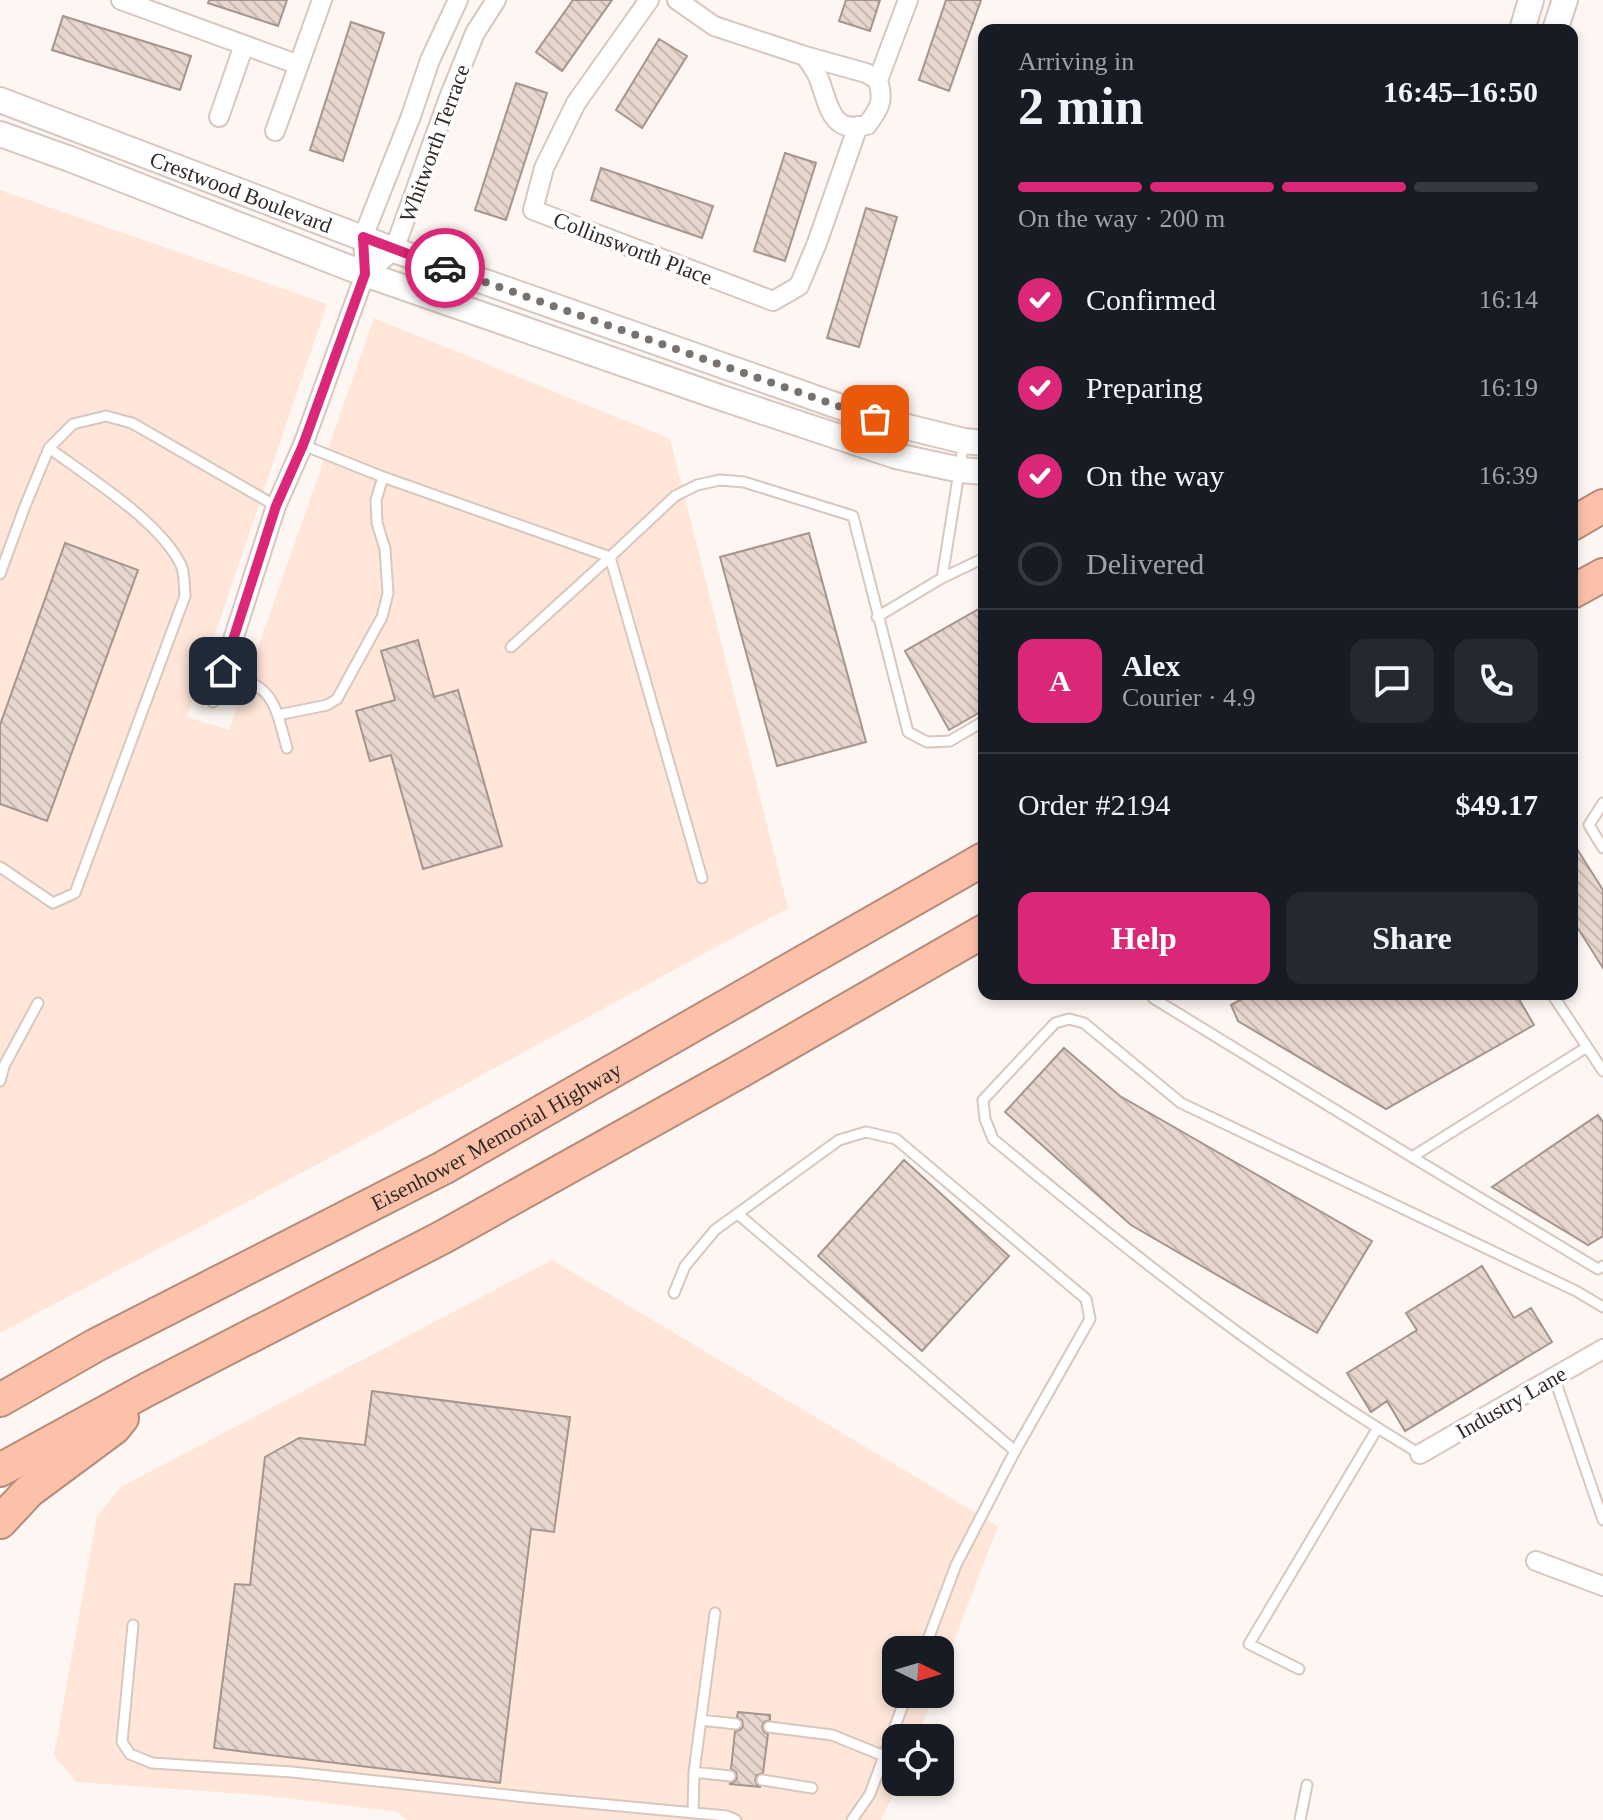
<!DOCTYPE html>
<html lang="en">
<head>
<meta charset="utf-8">
<style>
	body { margin:0; font-family:Georgia,serif; background:#242831; color:#f1f3f6; height:100vh; display:flex; flex-direction:column; font-size:30px; white-space:nowrap }
	* { box-sizing:border-box; margin:0 }
	p { font-size:26px; color:#9ea1a6 }
	.icon { flex:none; width:44px; height:44px; fill:none; stroke:currentColor; stroke-width:2; stroke-linecap:round; stroke-linejoin:round }
	.map { position:relative; flex:1; overflow:hidden }
	.details { position:absolute; left:978px; top:24px; width:600px; height:976px; display:flex; flex-direction:column; background:#171b24; border-radius:16px; box-shadow:0 4px 12px #0003 }
	.details>* { flex:none }
	.needle { width:52px; rotate:95deg }
	.fabs { position:absolute; left:882px; top:1636px; display:grid; gap:16px }
	.fabs a { display:grid; place-items:center; width:72px; height:72px; border-radius:16px; background:#171b24; box-shadow:0 4px 12px #0003; font-size:40px }
	.pin { position:absolute; display:grid; place-items:center; width:68px; height:68px; color:#fff; margin:-34px; border-radius:16px; box-shadow:0 4px 12px #0006 }
	.courier { position:absolute; display:grid; place-items:center; width:80px; height:80px; margin:-40px; border:6px solid #db2777; border-radius:50%; background:#fff; color:#222; box-shadow:0 2px 10px #0007 }
	.head em { font-style:normal; font-weight:600 }
	.head div { display:flex; flex-direction:column-reverse }
	.head { display:flex; align-items:center; justify-content:space-between; height:136px; padding:0 40px }
	h1 { font-size:52px; font-weight:600; line-height:60px }
	.bar { display:grid; grid-template-columns:repeat(4,1fr); gap:12px 8px; align-content:center; height:96px; padding:0 40px }
	.bar i { height:10px; border-radius:6px; background:#363941 }
	.bar .active { background:#db2777 }
	.bar p { grid-column:span 4 }
	.line { display:flex; align-items:center; gap:20px; padding:0 40px; border-top:2px solid #363941 }
	.line div { flex:1 }
	.round { display:grid; place-items:center; flex:none; width:84px; height:84px; border-radius:16px; background:#242831 }
	ol { padding:0 40px; list-style:none }
	li { display:flex; align-items:center; gap:24px; height:88px }
	li p { margin-inline-start:auto }
	li .icon { padding:8px; border-radius:50%; background:#db2777; color:#fff; stroke-width:4 }
	li:last-child { color:#9ea1a6 }
	li i { width:44px; height:44px; border:4px solid #363941; border-radius:50% }
	.button { display:flex; gap:16px; margin-top:auto; padding:16px 40px }
	.button a { flex:1; height:92px; border-radius:16px; background:#db2777; color:#fff; font-size:32px; font-weight:600; line-height:92px; text-align:center }
	.button a+a { background:#242831; color:#f1f3f6 }
	.map>svg:first-child { display:block }
	.built { fill:#ffe6d9 }
	.building { fill:url(#building-back-hatch); stroke:#a5958d; stroke-width:2 }
	.lines { fill:none; stroke-linecap:round; stroke-linejoin:round }
	.lane-casing { stroke:#d8c7be; stroke-width:13 }
	.street-casing { stroke:#d8c7be; stroke-width:22 }
	.secondary-casing { stroke:#d8c7be; stroke-width:28 }
	.highway-casing { stroke:#b58c7b; stroke-width:36 }
	.lane { stroke:#fff; stroke-width:9 }
	.street { stroke:#fff; stroke-width:18 }
	.secondary { stroke:#fff; stroke-width:24 }
	.highway { stroke:#fdc1a9; stroke-width:32 }
	.done { stroke:#78716d; stroke-width:8; stroke-dasharray:0 14.4 }
	.route { stroke:#db2777; stroke-width:10 }
	.labels { text-anchor:middle; stroke-width:7; stroke-linejoin:round; paint-order:stroke }
	.street-label { font-size:22px; fill:#302926; stroke:#fff }
</style>
</head>
<body>
<div class="map">
<svg width="1603" height="1820" viewBox="0 0 1603 1820">
	<defs>
		<pattern id="building-back-hatch" width="6" height="6" patternUnits="userSpaceOnUse" patternTransform="scale(2)"><rect width="6" height="6" fill="#e7d6cd"/><path d="M-1 5l2 2M0 0l6 6M5-1l2 2" fill="none" stroke="#c6b8b0"/></pattern>
	</defs>
	<rect width="100%" height="100%" fill="#fdf6f2"/>
	<path class="built" d="M 0,190 L 327,304 L 187,717 L 229,730 L 374,318 L 670,439 L 788,908 L 348,1148 L 0,1333 Z
		M 552,1260 L 998,1526 L 940,1677 L 940,1650 L 896,1650 L 896,1694 L 934,1694 L 917,1738 L 896,1738 L 896,1782 L 899,1782 L 881,1820 L 407,1820 L 398,1812 L 261,1795 L 76,1782 L 54,1755 L 97,1516 L 121,1487 Z"/>
	<path class="building" d="M 209,0 L 287,0 L 278,26 L 208,3 Z
		M 573,0 L 612,0 L 562,71 L 536,52 Z
		M 846,0 L 880,0 L 870,31 L 839,21 Z
		M 946,0 L 981,0 L 949,91 L 919,80 Z
		M 63,16 L 191,56 L 180,90 L 52,50 Z
		M 351,22 L 384,33 L 343,161 L 310,150 Z
		M 659,39 L 687,56 L 642,128 L 616,110 Z
		M 516,83 L 547,93 L 506,220 L 475,210 Z
		M 785,153 L 816,163 L 785,261 L 754,251 Z
		M 601,168 L 713,206 L 702,238 L 591,200 Z
		M 866,208 L 897,217 L 859,347 L 827,338 Z
		M 809,533 L 866,742 L 777,766 L 720,557 Z
		M 65,543 L 138,570 L 47,821 L 0,804 L 0,725 Z
		M 984,606 L 984,710 L 949,730 L 905,651 Z
		M 418,640 L 434,697 L 458,690 L 502,846 L 423,869 L 391,755 L 370,761 L 356,711 L 395,700 L 381,651 Z
		M 1572,841 L 1603,890 L 1603,968 L 1572,919 Z
		M 1251,994 L 1516,994 L 1534,1025 L 1386,1109 L 1238,1021 L 1231,1005 Z
		M 1064,1048 L 1120,1096 L 1372,1241 L 1317,1333 L 1131,1225 L 1005,1112 Z
		M 1598,1115 L 1603,1122 L 1603,1236 L 1588,1245 L 1492,1187 Z
		M 904,1160 L 1009,1256 L 922,1351 L 818,1256 Z
		M 1482,1266 L 1514,1318 L 1531,1308 L 1552,1342 L 1405,1431 L 1387,1401 L 1371,1412 L 1347,1373 L 1417,1330 L 1406,1313 Z
		M 372,1391 L 570,1417 L 554,1532 L 531,1529 L 500,1783 L 214,1748 L 235,1584 L 250,1585 L 265,1457 L 299,1438 L 365,1445 Z
		M 738,1712 L 770,1715 L 770,1720 L 764,1722 L 762,1727 L 764,1732 L 768,1734 L 763,1773 L 757,1775 L 755,1780 L 757,1785 L 761,1787 L 729,1784 L 734,1782 L 737,1778 L 736,1772 L 731,1769 L 735,1731 L 740,1730 L 743,1726 L 742,1720 L 737,1717 Z"/>
	<g class="lines">
		<defs>
			<path id="lane" d="M 303,445 L 383,477 L 610,557 L 675,496 L 697,485 L 720,480 L 744,482 L 853,516 L 908,732 L 927,742 L 950,741 L 984,721
				M 0,574 L 25,506 L 49,448 L 73,424 L 106,416 L 132,423 L 276,506
				M 942,578 L 964,441
				M 877,617 L 942,578 L 984,558
				M 511,647 L 610,557 L 702,878
				M 213,702 L 223,671 C 274,689 273,697 287,748
				M 278,715 L 327,705 L 337,699 L 382,617 L 388,593 L 385,549 L 377,523 L 376,500 L 383,477
				M 1603,803 L 1589,825 L 1603,848
				M 0,867 L 53,903 L 75,893 L 185,596 C 184,586 185,574 181,565 C 160,521 88,477 49,448
				M 1552,994 L 1603,1071
				M 1153,998 L 1412,1157 L 1598,1269 L 1603,1266
				M 0,1081 L 4,1066 L 38,1003
				M 1412,1157 L 1587,1047
				M 738,1214 L 1015,1451
				M 674,1293 L 685,1266 L 715,1230 L 839,1140 L 866,1132 L 896,1139 L 1086,1299 L 1090,1319 L 1015,1451 L 956,1565 L 924,1650
				M 1554,1377 L 1603,1520
				M 1420,1454 C 1268,1363 1129,1252 993,1139 L 985,1119 L 983,1100 L 1055,1023 L 1069,1019 L 1084,1023 L 1181,1103 L 1576,1291 L 1603,1307
				M 133,1625 L 122,1742 L 130,1754 L 152,1763 L 292,1772 L 535,1798 L 727,1816 L 736,1820
				M 1299,1669 L 1249,1644 L 1377,1429
				M 701,1720 L 736,1724
				M 769,1727 L 832,1735 L 884,1756
				M 694,1772 L 730,1776
				M 762,1780 L 812,1788
				M 693,1812 L 694,1772 L 715,1613
				M 852,1820 L 870,1794 L 907,1694
				M 1300,1820 L 1307,1785"/>
			<path id="street" d="M 121,0 L 299,65
				M 649,0 L 576,103 L 544,168 L 533,210 L 773,301 L 799,286 L 817,243 L 858,126
				M 677,0 L 714,26 L 805,56
				M 805,56 L 866,73 L 878,80 C 884,101 880,108 867,125 C 830,135 829,104 819,79 C 816,71 810,63 805,56 Z
				M 878,80 L 908,0
				M 219,117 L 244,45
				M 275,131 L 322,0
				M 365,274 L 394,250 L 448,100 L 475,33 L 496,0
				M 223,671 L 276,506 L 303,445 L 365,274 L 363,237 L 411,116 L 430,60 L 458,0
				M 1420,1454 L 1603,1349
				M 1536,1561 L 1603,1586"/>
			<g id="secondary">
				<path d="M 1522,30 L 1531,0"/>
				<path d="M 1555,30 L 1565,0"/>
				<path id="s1" d="M 0,100 L 394,250 L 875,419 L 964,441 L 984,443"/>
				<path d="M 0,134 L 70,159 L 365,274 L 719,397 L 896,456 L 961,470 L 984,472"/>
			</g>
			<g id="highway">
				<path d="M 1572,524 L 1603,506"/>
				<path d="M 1572,592 L 1603,575"/>
				<path id="s2" d="M 0,1400 L 96,1345 L 443,1168 L 984,859"/>
				<path d="M 0,1470 L 148,1389 L 443,1237 L 744,1069 L 984,931"/>
				<path d="M 0,1522 L 29,1491 L 114,1428 L 122,1418"/>
			</g>
		</defs>
		<use href="#lane" class="lane-casing"/>
		<use href="#street" class="street-casing"/>
		<use href="#secondary" class="secondary-casing"/>
		<use href="#highway" class="highway-casing"/>
		<use href="#lane" class="lane"/>
		<use href="#street" class="street"/>
		<use href="#secondary" class="secondary"/>
		<use href="#highway" class="highway"/>
	</g>
	<g class="lines">
		<path class="done" d="M 445,268 L 875,419"/>
		<path class="route" d="M 223,671 L 276,506 L 303,445 L 365,274 L 363,237 L 445,268"/>
	</g>
	<g class="labels">
		<g class="street-label">
			<text transform="translate(434 143) rotate(-70)" y="8">Whitworth Terrace</text>
			<text dy="8" stroke="none"><textPath href="#s1" startOffset="258">Crestwood Boulevard</textPath></text>
			<text transform="translate(633 248) rotate(21)" y="8">Collinsworth Place</text>
			<text dy="8" stroke="none"><textPath href="#s2" startOffset="562">Eisenhower Memorial Highway</textPath></text>
			<text transform="translate(1511 1402) rotate(-30)" y="8">Industry Lane</text>
		</g>
	</g>
</svg>
<div class="fabs">
<a><svg class="needle" viewBox="-14 -14 28 28"><path d="M0-13l5 13h-10z" fill="#e53935"/><path d="M0 13l5-13h-10z" fill="#9ea1a6"/></svg></a>
<a><svg class="icon" aria-label="locate" viewBox="0 0 24 24"><circle cx="12" cy="12" r="6"/><path d="M12 2v4M12 18v4M2 12h4M18 12h4"/></svg></a>
</div>
<div class="pin" style="left:875px;top:419px;background:#ea580c"><svg class="icon" aria-label="bag" viewBox="0 0 24 24"><path d="M5 8h14l-1 12H6zM9 8a3 3 0 0 1 6 0"/></svg></div>
<div class="pin" style="left:223px;top:671px;background:#1f2937"><svg class="icon" aria-label="home" viewBox="0 0 24 24"><path d="M3 11l9-7 9 7M6 9v11h12V9"/></svg></div>
<div class="courier" style="left:445px;top:268px"><svg class="icon" aria-label="car" viewBox="0 0 24 24"><path d="M5 17H2v-5l4-1 3-4h7l3 4 3 1v5h-3M9 17h6M6 11h13"/><circle cx="7" cy="17" r="2"/><circle cx="17" cy="17" r="2"/></svg></div>
<section class="details">
<div class="head"><div><h1>2 min</h1><p>Arriving in</p></div><em>16:45–16:50</em></div>
<div class="bar"><i class="active"></i><i class="active"></i><i class="active"></i><i></i><p>On the way · 200 m</p></div>
<ol>
<li><svg class="icon" aria-label="check" viewBox="0 0 24 24"><path d="M5 12l5 5 9-10"/></svg>Confirmed<p>16:14</p></li>
<li><svg class="icon" aria-label="check" viewBox="0 0 24 24"><path d="M5 12l5 5 9-10"/></svg>Preparing<p>16:19</p></li>
<li><svg class="icon" aria-label="check" viewBox="0 0 24 24"><path d="M5 12l5 5 9-10"/></svg>On the way<p>16:39</p></li>
<li><i></i>Delivered</li>
</ol>
<div class="line" style="height:144px"><b class="round" style="background:#db2777;color:#fff">A</b><div><b>Alex</b><p>Courier · 4.9</p></div><a class="round"><svg class="icon" aria-label="chat" viewBox="0 0 24 24"><path d="M4 5h16v11H9l-5 4z"/></svg></a><a class="round"><svg class="icon" aria-label="phone" viewBox="0 0 24 24"><path d="M5 4h4l2 5-3 2q2 4 5 5l2-3 5 2v4C11 20 4 13 5 4z"/></svg></a></div>
<div class="line" style="height:104px"><div>Order #2194</div><b>$49.17</b></div>
<div class="button"><a>Help</a><a>Share</a></div>
</section>
</div>
</body>
</html>
